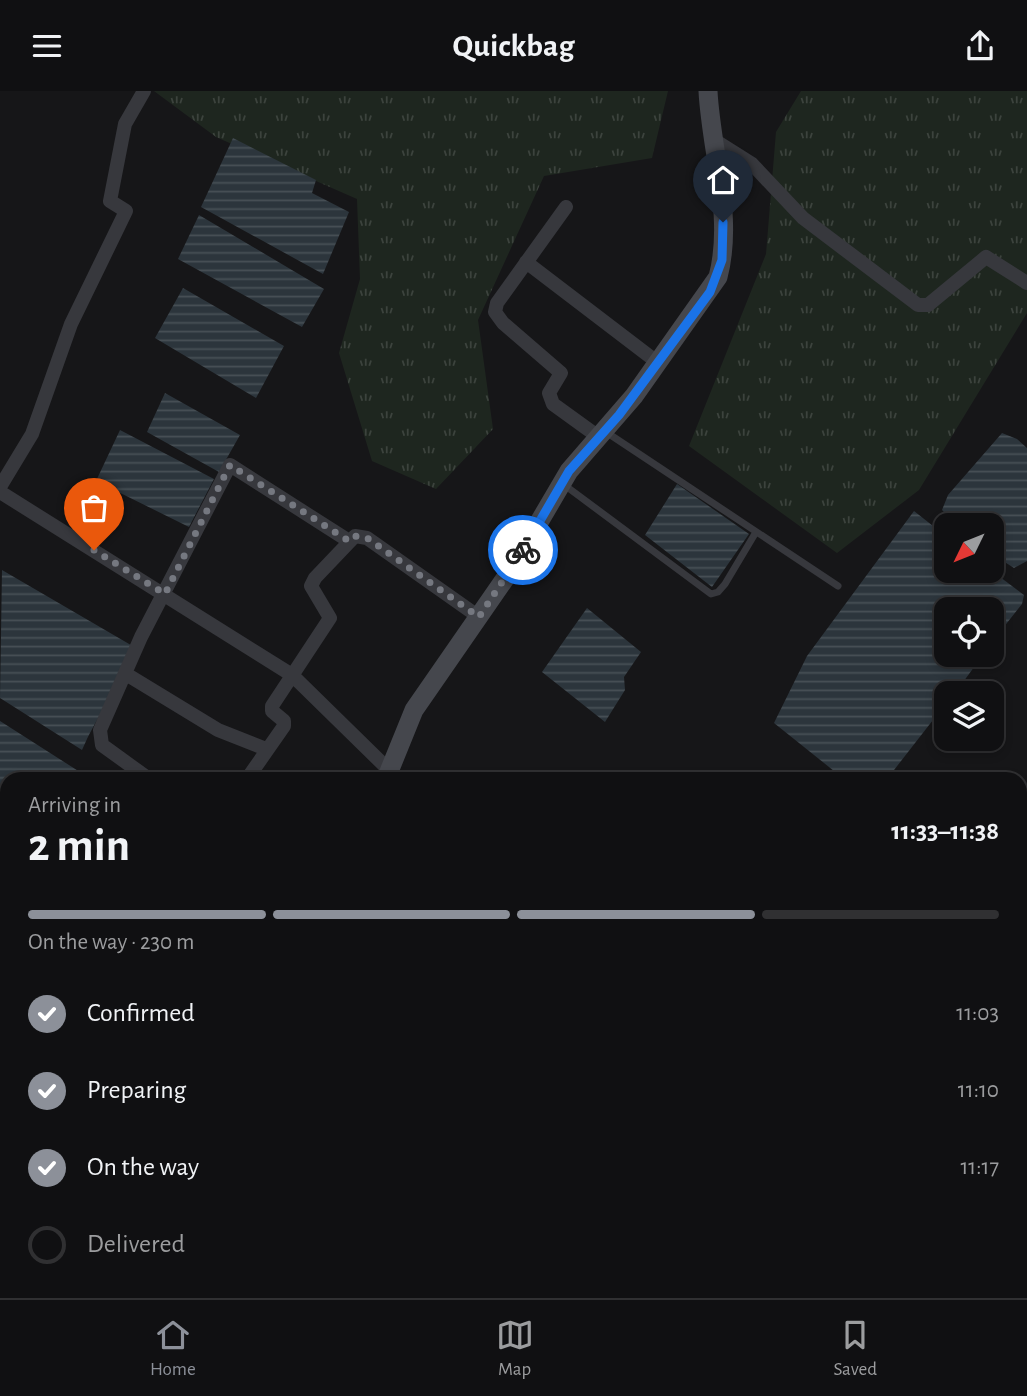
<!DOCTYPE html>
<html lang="en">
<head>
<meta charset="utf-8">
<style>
	body { margin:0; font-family:"Alegreya Sans",sans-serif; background:#19191b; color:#f1f3f6; height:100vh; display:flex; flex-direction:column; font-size:26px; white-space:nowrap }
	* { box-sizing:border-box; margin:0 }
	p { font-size:23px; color:#9c9d9f }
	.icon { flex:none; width:38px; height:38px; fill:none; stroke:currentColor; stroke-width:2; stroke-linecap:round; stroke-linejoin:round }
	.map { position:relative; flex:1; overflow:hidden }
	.details { position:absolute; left:0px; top:681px; width:1027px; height:527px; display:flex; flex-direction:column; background:#101012; border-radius:21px 21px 0 0; box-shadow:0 4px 10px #0003,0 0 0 2px #303032 }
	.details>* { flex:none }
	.needle { width:46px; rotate:227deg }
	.tools { position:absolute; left:934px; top:422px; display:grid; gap:14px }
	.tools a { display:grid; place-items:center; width:70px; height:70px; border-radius:14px; background:#101012; box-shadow:0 4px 10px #0003,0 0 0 2px #303032; font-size:35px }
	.pin { position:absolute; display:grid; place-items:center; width:60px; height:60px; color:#fff; margin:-72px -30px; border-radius:50% 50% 50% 0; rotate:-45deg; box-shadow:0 0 7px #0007 }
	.pin .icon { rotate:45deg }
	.courier { position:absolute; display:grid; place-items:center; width:70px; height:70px; margin:-35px; border:5px solid #1a73e8; border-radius:50%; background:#fff; color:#222; box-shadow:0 2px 9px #0007 }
	.overview em { font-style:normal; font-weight:700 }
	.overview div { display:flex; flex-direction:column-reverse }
	.overview { display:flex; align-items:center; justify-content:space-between; height:119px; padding:0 28px }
	h1 { font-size:46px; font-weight:700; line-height:52px }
	.bar { display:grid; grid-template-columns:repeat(4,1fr); gap:10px 7px; align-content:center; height:84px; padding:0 28px }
	.bar i { height:9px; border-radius:5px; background:#303032 }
	.bar .on { background:#8c9099 }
	.bar p { grid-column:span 4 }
	ol { padding:0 28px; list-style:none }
	li { display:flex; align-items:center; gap:21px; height:77px }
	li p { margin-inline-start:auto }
	li .icon { padding:7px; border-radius:50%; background:#8c9099; color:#fff; stroke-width:4 }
	li:last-child { color:#9c9d9f }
	li i { width:38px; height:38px; border:4px solid #303032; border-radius:50% }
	header { display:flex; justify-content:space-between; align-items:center; height:91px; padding:0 28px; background:#101012; font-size:32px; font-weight:700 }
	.tab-bar { display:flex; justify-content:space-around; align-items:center; height:98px; border-top:2px solid #303032; background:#101012; font-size:19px; color:#9c9d9f }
	.tab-bar a { display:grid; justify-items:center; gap:4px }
	.tab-bar .on { color:#8c9099 }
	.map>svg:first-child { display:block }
	.grass { fill:url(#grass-tufts) }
	.water { fill:url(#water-rules) }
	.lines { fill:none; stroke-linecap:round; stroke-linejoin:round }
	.lane { stroke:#37383d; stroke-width:7 }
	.street { stroke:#37383d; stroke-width:14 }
	.secondary { stroke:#45474d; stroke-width:19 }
	.done { stroke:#757880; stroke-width:7; stroke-dasharray:0 12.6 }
	.route { stroke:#1a73e8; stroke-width:9 }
</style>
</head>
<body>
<header><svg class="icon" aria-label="menu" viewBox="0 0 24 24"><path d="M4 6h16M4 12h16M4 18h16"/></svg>Quickbag<svg class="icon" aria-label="share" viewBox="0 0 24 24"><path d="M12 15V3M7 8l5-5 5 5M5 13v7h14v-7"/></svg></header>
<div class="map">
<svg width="1027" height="1207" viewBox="0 0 1027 1207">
	<defs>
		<pattern id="grass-tufts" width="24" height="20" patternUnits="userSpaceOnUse" patternTransform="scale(1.75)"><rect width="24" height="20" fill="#1e261f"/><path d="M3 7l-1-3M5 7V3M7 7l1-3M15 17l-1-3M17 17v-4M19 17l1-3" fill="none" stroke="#3c433d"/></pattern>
		<pattern id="water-rules" width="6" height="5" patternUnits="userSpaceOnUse" patternTransform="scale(1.75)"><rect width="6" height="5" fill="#2c353c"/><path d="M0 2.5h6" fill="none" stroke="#485056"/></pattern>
	</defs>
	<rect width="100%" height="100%" fill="#161618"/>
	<path class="grass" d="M 154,0 L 668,0 L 652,67 L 544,85 L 478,229 L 493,338 L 436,398 L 372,370 L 339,262 L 360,188 L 357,108 L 216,46 Z
		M 801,0 L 1027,0 L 1027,222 L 919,399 L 837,462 L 689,355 L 766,163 L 776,41 Z"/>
	<path class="water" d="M 233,47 L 316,89 L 312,102 L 349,121 L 323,183 L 201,116 Z
		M 199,124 L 324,198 L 302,236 L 178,168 Z
		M 183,197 L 284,255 L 256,307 L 155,247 Z
		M 165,302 L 240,344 L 219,381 L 147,341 Z
		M 120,339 L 214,388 L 189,436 L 96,390 Z
		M 1002,342 L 1017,348 L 1027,357 L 1027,470 L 1014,477 L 992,463 L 992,434 L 957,434 L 942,419 L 948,404 Z
		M 677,393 L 749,443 L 712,496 L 645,444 Z
		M 914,420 L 947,446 L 947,480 L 992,480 L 1024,504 L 1022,513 L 992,551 L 992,518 L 947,518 L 947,564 L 983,564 L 955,602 L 947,602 L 947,611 L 887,688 L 844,688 L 774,632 L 807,565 Z
		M 2,479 L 136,557 C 122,593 97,623 82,659 L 0,607 Z
		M 587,517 L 641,561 L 624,586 L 625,599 L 605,631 L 542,581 Z
		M 0,630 L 83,683 L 81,688 L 7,688 L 7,790 L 0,785 Z
		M 0,805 L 7,809 L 7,855 L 0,864 Z
		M 380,1201 L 447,1201 L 455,1207 L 388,1207 Z"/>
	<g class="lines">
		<path class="lane" d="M 606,341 L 838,495
			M 563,393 L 711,503 L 718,501 L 725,493 L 756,441"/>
		<path class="street" d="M 714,49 L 752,73 L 803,127 L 918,214 L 928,214 L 986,166 L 1027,192
			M 566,116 L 497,212 L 495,221 L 503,232 L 561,282 L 549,302 L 553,313 L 600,347
			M 526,171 L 657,271
			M 0,396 L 32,343 L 71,233 L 126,120 L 110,110 L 125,33 L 144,0
			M 0,401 L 292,584 L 390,680
			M 126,583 L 218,639 L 266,658
			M 149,688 L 102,654 L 100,639 L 141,546 L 230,374 L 349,450
			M 247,688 L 284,635 L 284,630 L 272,620 L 272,615 L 330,527 L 311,495 L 315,487 L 355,445 L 367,447 L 479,526
			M 0,1130 L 7,1134
			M 48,1207 L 54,1200
			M 555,1207 L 557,1200"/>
		<path class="secondary" d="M 386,688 L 414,619 L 511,479 L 569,380 L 634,305 L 718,186 C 734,126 711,60 708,0
			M 0,979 L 7,981
			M 247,1200 L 255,1207
			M 361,1207 L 365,1207"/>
	</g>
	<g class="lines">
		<path class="done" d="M 94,459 L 165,503 L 230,374 L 349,450 L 355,445 L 367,447 L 479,526 L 523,459"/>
		<path class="route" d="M 523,459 L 569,380 L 619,324 L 710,201 L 722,169 L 723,131"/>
	</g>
</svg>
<div class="tools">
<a><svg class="needle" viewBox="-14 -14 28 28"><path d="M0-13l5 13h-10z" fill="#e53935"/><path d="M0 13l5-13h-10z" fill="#9c9d9f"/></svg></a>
<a><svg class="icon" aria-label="locate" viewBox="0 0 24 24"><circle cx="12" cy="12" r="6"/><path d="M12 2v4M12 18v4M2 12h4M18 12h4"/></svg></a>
<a><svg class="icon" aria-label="layers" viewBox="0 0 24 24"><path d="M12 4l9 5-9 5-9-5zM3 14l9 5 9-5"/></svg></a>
</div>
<div class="pin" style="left:94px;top:459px;background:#ea580c"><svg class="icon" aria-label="bag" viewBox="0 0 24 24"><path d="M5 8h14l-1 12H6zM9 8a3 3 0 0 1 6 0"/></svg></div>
<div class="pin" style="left:723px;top:131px;background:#1f2937"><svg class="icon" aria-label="home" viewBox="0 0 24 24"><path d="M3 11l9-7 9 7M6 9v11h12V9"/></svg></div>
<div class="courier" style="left:523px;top:459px"><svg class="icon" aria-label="bike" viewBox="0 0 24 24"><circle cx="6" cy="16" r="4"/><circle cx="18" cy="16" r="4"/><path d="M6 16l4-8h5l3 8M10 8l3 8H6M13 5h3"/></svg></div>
<section class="details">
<div class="overview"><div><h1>2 min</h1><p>Arriving in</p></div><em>11:33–11:38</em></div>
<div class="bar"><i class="on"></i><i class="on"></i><i class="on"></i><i></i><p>On the way · 230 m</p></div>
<ol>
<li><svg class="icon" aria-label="check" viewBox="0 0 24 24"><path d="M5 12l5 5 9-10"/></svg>Confirmed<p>11:03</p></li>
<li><svg class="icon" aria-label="check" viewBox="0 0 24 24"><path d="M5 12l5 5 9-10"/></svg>Preparing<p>11:10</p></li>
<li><svg class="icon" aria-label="check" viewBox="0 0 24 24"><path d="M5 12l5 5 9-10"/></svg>On the way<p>11:17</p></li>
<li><i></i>Delivered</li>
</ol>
</section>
</div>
<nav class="tab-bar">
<a class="on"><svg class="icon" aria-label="home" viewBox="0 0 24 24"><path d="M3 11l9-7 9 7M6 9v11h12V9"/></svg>Home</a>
<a><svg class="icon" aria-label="map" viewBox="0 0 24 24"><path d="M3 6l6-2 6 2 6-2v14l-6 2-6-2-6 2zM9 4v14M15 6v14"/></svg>Map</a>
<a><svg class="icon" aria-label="saved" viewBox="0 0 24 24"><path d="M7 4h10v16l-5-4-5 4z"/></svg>Saved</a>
</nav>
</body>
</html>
